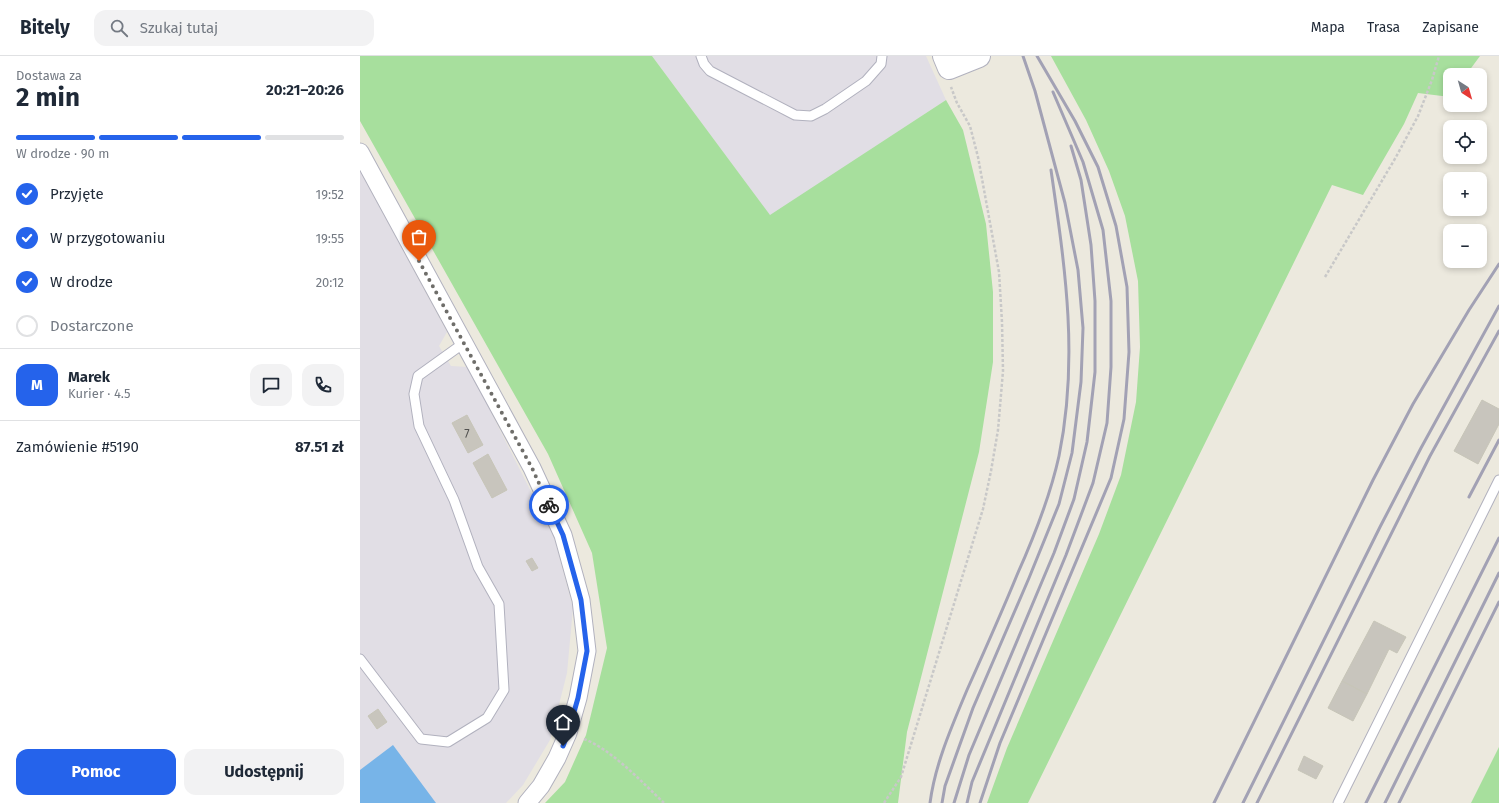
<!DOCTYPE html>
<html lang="pl">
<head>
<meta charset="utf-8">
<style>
	body { margin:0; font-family:"Fira Sans",sans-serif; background:#f2f2f3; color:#1f2937; height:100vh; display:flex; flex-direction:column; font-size:15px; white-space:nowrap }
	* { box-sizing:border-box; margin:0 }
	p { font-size:13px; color:#747a83 }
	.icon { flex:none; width:22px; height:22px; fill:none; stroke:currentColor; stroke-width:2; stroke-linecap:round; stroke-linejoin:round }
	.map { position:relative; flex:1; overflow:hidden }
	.side { display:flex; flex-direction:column; background:#fff; width:360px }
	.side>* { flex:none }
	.needle { width:26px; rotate:143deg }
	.buttons { position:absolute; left:1083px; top:12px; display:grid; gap:8px }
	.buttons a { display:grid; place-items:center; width:44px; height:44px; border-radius:8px; background:#fff; box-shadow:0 2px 6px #0003; font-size:20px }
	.pin { position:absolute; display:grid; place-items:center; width:34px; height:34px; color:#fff; margin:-41px -17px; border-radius:50% 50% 50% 0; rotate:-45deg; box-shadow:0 0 4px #0007 }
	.pin .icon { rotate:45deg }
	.courier { position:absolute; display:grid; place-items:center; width:40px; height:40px; margin:-20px; border:3px solid #2563eb; border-radius:50%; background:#fff; color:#222; box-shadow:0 1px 5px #0007 }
	.summary em { font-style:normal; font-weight:700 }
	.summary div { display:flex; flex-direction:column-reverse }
	.summary { display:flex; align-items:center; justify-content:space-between; height:68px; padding:0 16px }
	h1 { font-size:26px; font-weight:700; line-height:30px }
	.bar { display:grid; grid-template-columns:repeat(4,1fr); gap:6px 4px; align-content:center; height:48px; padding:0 16px }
	.bar i { height:5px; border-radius:3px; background:#e0e1e3 }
	.bar .selected { background:#2563eb }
	.bar p { grid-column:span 4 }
	.line { display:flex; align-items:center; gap:10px; padding:0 16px; border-top:1px solid #e0e1e3 }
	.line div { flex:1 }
	.round { display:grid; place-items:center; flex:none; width:42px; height:42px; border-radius:12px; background:#f2f2f3 }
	ol { padding:0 16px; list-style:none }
	li { display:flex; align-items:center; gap:12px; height:44px }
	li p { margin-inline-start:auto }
	li .icon { padding:4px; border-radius:50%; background:#2563eb; color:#fff; stroke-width:4 }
	li:last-child { color:#747a83 }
	li i { width:22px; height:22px; border:2px solid #e0e1e3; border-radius:50% }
	.cta { display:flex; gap:8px; margin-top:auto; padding:8px 16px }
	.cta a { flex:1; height:46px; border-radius:12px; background:#2563eb; color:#fff; font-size:16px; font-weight:700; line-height:46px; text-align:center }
	.cta a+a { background:#f2f2f3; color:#1f2937 }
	header { display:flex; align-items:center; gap:24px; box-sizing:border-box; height:56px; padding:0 20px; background:#fff; border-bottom:1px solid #e0e1e3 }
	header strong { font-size:19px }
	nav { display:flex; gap:22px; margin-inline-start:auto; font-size:14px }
	.search { width:280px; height:36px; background:#f2f2f3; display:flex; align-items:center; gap:10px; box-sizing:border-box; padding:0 14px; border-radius:12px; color:#747a83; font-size:15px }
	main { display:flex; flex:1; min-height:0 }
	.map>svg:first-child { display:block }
	.industrial { fill:#e1dee5 }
	.green { fill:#a7df9d }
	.water { fill:#77b4e8 }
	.building { fill:#c8c5bd; stroke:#c7c5b8 }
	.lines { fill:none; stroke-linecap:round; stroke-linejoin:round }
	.lane-casing { stroke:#b1b1be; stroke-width:11 }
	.street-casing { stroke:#b1b1be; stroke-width:19 }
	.secondary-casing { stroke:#b1b1be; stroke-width:24 }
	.path { stroke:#c8c8c8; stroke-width:2.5; stroke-dasharray:3 2; stroke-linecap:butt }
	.lane { stroke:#fff; stroke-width:9 }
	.street { stroke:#fff; stroke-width:17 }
	.secondary { stroke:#fff; stroke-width:22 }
	.rail { stroke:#a2a1b4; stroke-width:3 }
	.done { stroke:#6f6e6a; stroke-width:4; stroke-dasharray:0 7.2 }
	.route { stroke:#2563eb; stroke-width:5 }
	.labels { text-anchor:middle; stroke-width:3.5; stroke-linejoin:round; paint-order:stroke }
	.number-label { font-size:12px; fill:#525250 }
</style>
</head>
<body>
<header>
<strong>Bitely</strong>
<div class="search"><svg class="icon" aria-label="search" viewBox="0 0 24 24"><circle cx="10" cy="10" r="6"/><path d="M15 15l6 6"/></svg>Szukaj tutaj</div>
<nav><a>Mapa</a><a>Trasa</a><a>Zapisane</a></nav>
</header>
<main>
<section class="side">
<div class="summary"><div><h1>2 min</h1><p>Dostawa za</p></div><em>20:21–20:26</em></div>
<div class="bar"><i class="selected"></i><i class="selected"></i><i class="selected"></i><i></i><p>W drodze · 90 m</p></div>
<ol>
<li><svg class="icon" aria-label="check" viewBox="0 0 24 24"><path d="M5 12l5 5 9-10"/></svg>Przyjęte<p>19:52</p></li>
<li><svg class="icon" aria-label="check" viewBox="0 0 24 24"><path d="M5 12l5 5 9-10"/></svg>W przygotowaniu<p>19:55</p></li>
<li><svg class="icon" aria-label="check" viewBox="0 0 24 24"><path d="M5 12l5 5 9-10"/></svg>W drodze<p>20:12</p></li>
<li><i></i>Dostarczone</li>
</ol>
<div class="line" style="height:72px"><b class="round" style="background:#2563eb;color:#fff">M</b><div><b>Marek</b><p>Kurier · 4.5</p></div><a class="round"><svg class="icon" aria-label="chat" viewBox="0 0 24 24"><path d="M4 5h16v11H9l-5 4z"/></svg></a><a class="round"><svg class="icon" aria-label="phone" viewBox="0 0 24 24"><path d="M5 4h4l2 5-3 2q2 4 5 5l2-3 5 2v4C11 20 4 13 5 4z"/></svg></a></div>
<div class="line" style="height:52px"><div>Zamówienie #5190</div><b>87.51 zł</b></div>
<div class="cta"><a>Pomoc</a><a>Udostępnij</a></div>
</section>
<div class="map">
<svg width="1139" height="747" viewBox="0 0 1139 747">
	<rect width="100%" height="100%" fill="#ece9de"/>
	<path class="industrial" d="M 292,0 L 566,0 L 586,44 L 410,160 Z
		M 0,115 L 87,276 L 79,290 L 91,310 L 108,311 L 194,481 L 213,552 L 207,617 L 190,684 L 163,729 L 146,747 L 0,747 Z"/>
	<path class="green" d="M 0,0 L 292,0 L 410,159 L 586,44 L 603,74 L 626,168 L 633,236 L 633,306 L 619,396 L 547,676 L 538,747 L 185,747 L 205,726 L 226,679 L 247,592 L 232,497 L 188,398 L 0,65 Z
		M 691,0 L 1120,0 L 1106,19 L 1090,19 L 1090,41 L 1058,37 L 1044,68 L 1003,139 L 972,129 L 668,747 L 627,747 L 647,692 L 739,478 L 761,419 L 776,346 L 780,291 L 778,225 L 765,160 L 749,115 L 726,64 Z
		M 1139,691 L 1139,747 L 1111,747 Z"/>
	<path class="water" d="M 33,689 L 76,747 L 0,747 L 0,714 Z"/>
	<path class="building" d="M 1122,344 L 1139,353 L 1139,368 L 1118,408 L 1094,395 Z
		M 107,359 L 123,389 L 108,397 L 92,367 Z
		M 128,398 L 147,434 L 132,442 L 113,407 Z
		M 172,502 L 178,512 L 172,515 L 166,505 Z
		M 1014,565 L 1046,581 L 1037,597 L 1029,593 L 1007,638 L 982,625 Z
		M 982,625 L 1007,638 L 993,665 L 968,652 Z
		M 18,653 L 27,666 L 17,673 L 8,660 Z
		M 944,700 L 963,710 L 956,723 L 938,714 Z"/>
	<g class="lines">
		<defs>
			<path id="lane" d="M 341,0 L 344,8 L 350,15 L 435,59 L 451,60 L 465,53 L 506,25 L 521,8 L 522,0
				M 0,603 L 61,683 L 88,686 L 127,662 L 144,634 L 139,548 L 118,511 L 94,444 L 59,370 L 54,338 L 58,320 L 104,287
				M 978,747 L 1139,424"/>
			<path id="street" d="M 0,96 L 172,412 L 203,479 L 221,544 L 227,595 L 218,642 L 208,677 L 197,702 L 181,730 L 167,747"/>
			<path id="secondary" d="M 584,0 L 589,12 L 619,0"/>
		</defs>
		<use href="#lane" class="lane-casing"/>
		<use href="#street" class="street-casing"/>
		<use href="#secondary" class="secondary-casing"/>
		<path class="path" d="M 965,221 L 1036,101 L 1058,60 L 1072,24 L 1079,0
			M 224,683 C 251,693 283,727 304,747
			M 524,747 L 541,721 L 623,453 L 631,415 L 638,374 L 643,315 L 642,266 L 639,216 L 618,101 L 610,70 L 597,47 L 591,31"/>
		<use href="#lane" class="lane"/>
		<use href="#street" class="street"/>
		<use href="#secondary" class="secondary"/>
		<path class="rail" d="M 1109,441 L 1139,384
			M 570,747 C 575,708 592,670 607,634 C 624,596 641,558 657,519 C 674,481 690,441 699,400 C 719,302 705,211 691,114
			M 582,747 L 585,730 L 613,652 L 669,522 L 699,448 L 712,397 L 721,326 L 723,272 L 718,214 L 705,147 L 675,35 L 663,0
			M 594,747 L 609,699 L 694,497 L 714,443 L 727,386 L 735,316 L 735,245 L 731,189 L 721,124 L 711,90
			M 607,747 L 612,726 L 706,499 L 733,427 L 747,367 L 751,311 L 751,245 L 743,174 L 723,106 L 693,36
			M 620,747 L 640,687 L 751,422 L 764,363 L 769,296 L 767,231 L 756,170 L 738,111 L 715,65 L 677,0
			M 854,747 L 1013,424 L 1053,348 L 1109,254 L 1139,208
			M 883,747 L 1020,471 L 1061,392 L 1139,250
			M 897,747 L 1070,400 L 1139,275
			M 1006,747 L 1139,482
			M 1025,747 L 1139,517
			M 1039,747 L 1139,546"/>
	</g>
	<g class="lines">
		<path class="done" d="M 59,205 L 172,412 L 189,449"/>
		<path class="route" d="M 189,449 L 203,479 L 221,544 L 227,595 L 218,642 L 208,677 L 203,690"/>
	</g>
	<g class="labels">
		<g class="number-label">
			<text x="107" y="382">7</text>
		</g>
	</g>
</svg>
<div class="buttons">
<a><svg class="needle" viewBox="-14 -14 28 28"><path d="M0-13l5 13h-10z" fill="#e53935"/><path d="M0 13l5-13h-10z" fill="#747a83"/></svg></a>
<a><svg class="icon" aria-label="locate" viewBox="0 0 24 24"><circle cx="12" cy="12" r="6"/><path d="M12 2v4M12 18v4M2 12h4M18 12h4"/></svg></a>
<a>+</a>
<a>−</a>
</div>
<div class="pin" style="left:59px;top:205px;background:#ea580c"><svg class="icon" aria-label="bag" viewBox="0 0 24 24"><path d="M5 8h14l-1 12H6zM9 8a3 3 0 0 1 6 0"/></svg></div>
<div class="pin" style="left:203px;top:690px;background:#1f2937"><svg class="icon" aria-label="home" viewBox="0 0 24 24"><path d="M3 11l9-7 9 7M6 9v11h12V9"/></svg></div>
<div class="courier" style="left:189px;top:449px"><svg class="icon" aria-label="bike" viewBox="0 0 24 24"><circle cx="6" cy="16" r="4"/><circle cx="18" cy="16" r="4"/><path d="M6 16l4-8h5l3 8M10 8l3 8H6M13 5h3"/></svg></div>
</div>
</main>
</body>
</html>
